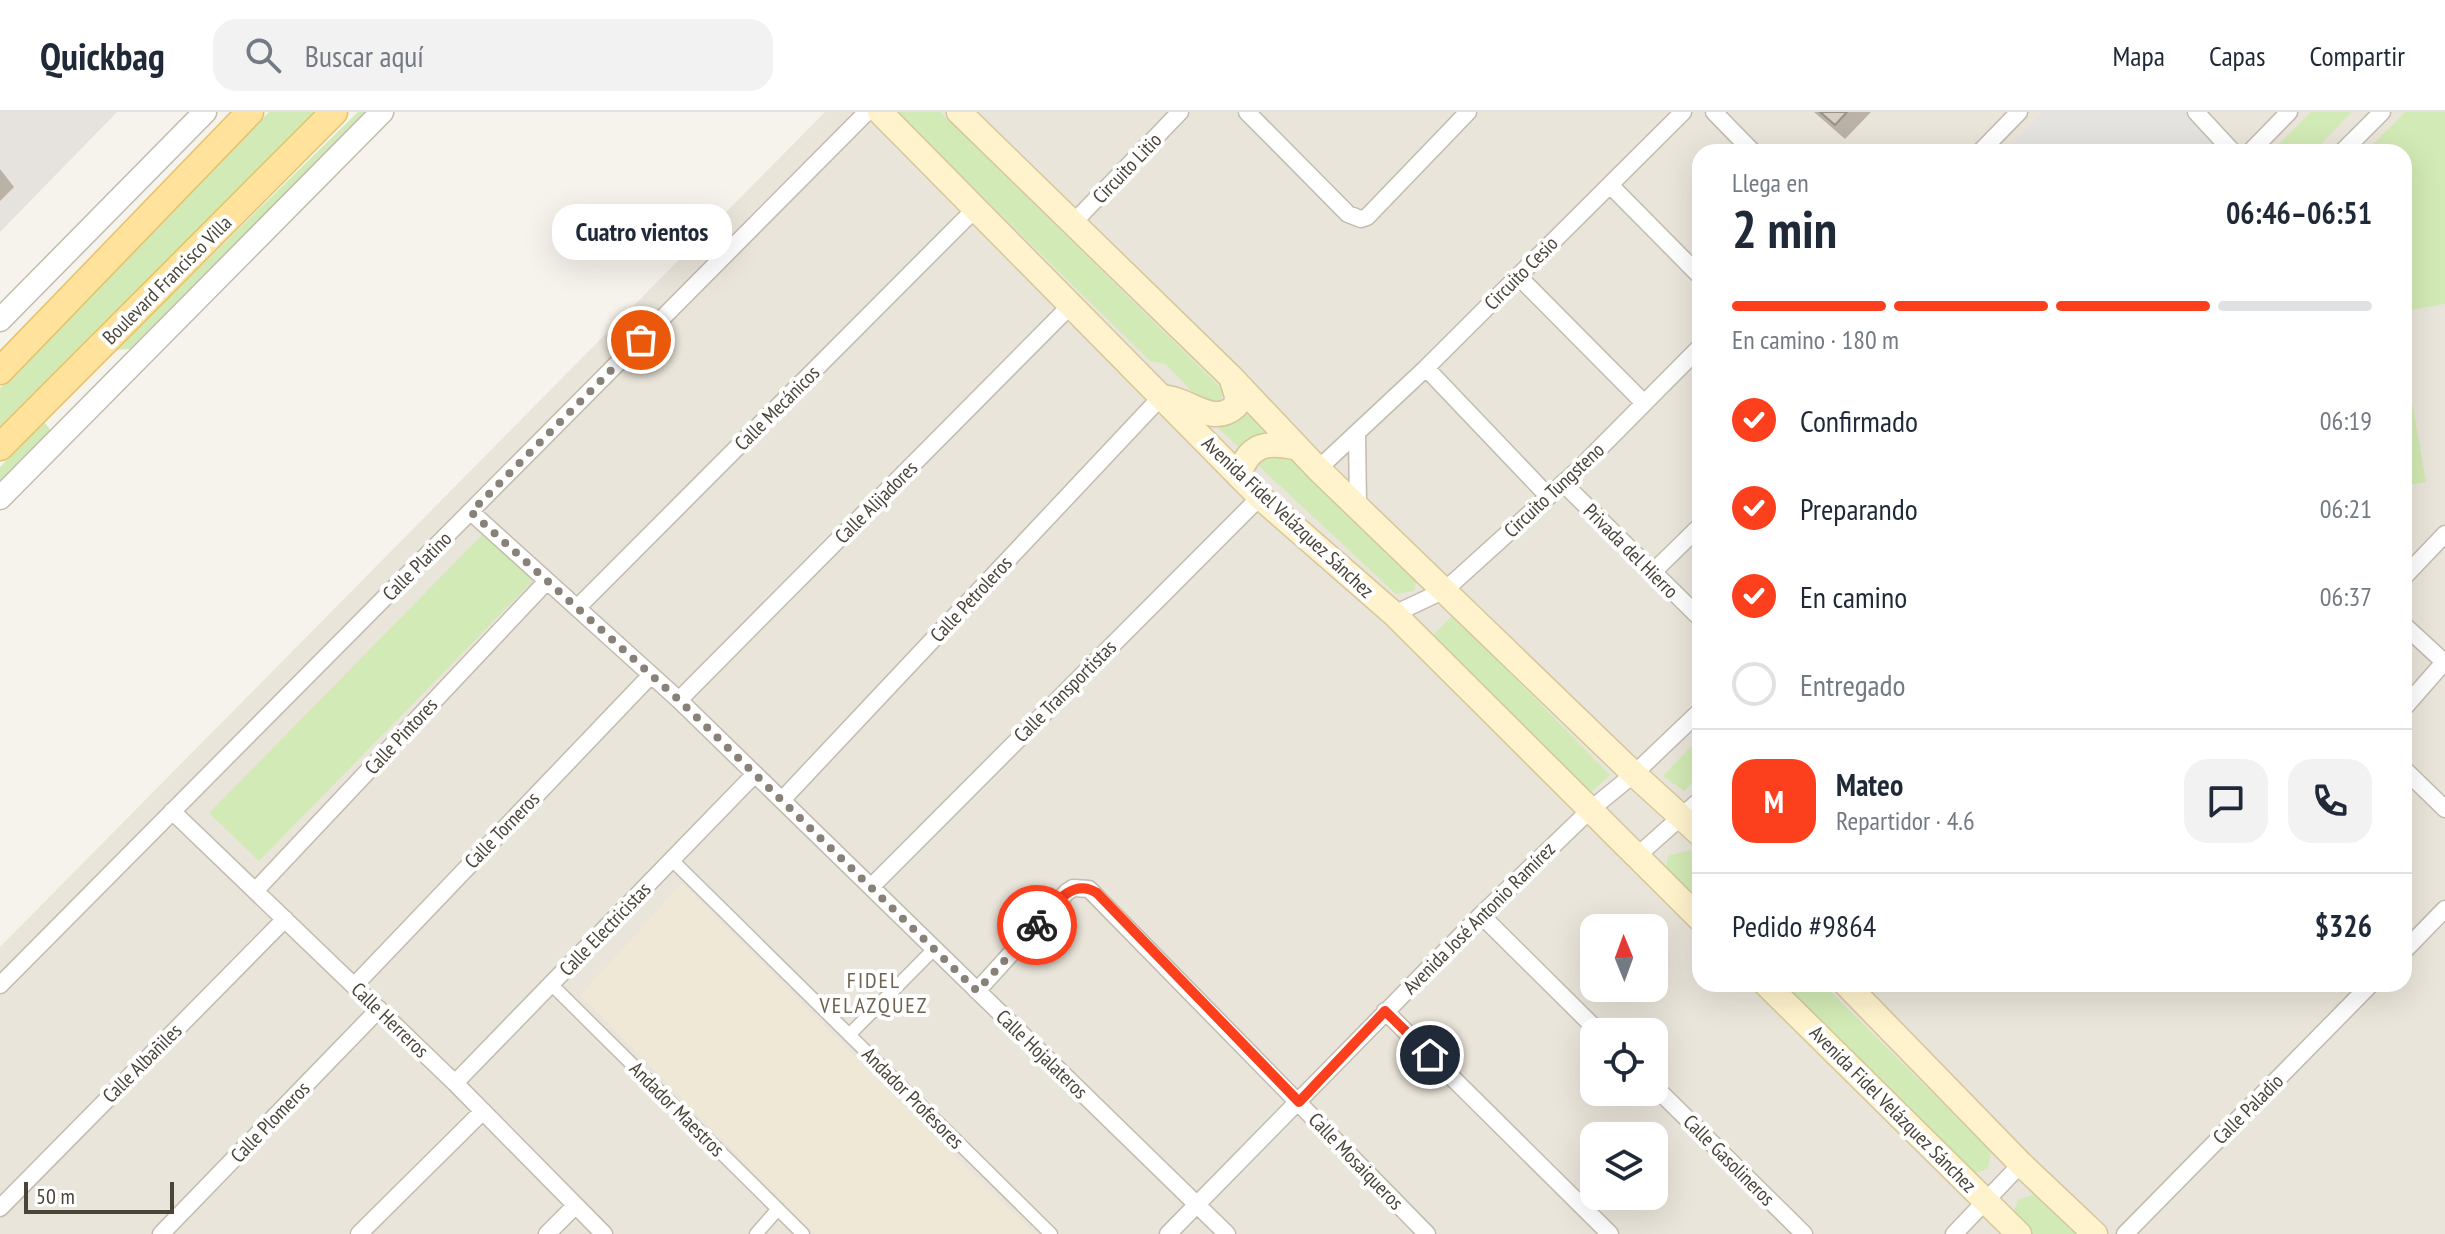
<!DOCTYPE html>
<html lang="es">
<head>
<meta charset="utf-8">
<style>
	body { margin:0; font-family:"PT Sans Narrow",sans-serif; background:#f2f2f3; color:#1f2937; height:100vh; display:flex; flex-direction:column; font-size:30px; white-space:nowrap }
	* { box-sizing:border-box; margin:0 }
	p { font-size:26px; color:#747a83 }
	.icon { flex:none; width:44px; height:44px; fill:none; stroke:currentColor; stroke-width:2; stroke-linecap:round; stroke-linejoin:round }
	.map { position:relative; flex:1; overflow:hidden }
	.panel { position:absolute; left:1692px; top:32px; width:720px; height:848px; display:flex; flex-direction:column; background:#fff; border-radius:24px; box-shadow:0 8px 32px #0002 }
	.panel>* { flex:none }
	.needle { width:52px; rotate:359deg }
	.tools { position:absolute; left:1580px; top:802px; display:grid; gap:16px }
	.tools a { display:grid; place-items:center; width:88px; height:88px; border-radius:16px; background:#fff; box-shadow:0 8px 32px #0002; font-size:40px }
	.scale { position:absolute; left:24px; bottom:20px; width:150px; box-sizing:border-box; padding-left:8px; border:4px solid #4b4439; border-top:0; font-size:22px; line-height:28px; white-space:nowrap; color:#4b4439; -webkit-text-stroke:6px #fff; paint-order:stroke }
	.pin { position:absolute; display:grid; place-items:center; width:68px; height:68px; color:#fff; margin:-34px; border:4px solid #fff; border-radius:50%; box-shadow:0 2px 8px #0007 }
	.courier { position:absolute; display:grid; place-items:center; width:80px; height:80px; margin:-40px; border:6px solid #fc3f1d; border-radius:50%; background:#fff; color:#222; box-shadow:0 2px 10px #0007 }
	.bubble { position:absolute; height:56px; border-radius:24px; background:#fff; box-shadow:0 8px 32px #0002; font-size:26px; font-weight:800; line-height:56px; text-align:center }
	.summary em { font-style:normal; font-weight:800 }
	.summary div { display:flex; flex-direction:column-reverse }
	.summary { display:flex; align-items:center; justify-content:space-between; height:136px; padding:0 40px }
	h1 { font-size:52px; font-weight:800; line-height:60px }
	.bar { display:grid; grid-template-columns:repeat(4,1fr); gap:12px 8px; align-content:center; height:96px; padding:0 40px }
	.bar i { height:10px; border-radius:6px; background:#e0e1e3 }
	.bar .current { background:#fc3f1d }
	.bar p { grid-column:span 4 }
	.line { display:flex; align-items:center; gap:20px; padding:0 40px; border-top:2px solid #e0e1e3 }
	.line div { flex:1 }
	.round { display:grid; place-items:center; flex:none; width:84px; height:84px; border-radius:24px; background:#f2f2f3 }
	ol { padding:0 40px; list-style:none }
	li { display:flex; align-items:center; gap:24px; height:88px }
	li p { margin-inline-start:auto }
	li .icon { padding:8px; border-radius:50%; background:#fc3f1d; color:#fff; stroke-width:4 }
	li:last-child { color:#747a83 }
	li i { width:44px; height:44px; border:4px solid #e0e1e3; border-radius:50% }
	header { display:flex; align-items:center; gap:48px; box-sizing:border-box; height:112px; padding:0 40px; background:#fff; border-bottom:2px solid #e0e1e3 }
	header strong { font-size:38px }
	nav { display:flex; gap:44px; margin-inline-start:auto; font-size:28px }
	.search { width:560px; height:72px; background:#f2f2f3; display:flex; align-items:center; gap:20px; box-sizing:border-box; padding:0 28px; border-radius:24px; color:#747a83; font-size:30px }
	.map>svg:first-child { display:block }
	.residential { fill:#eae5da; fill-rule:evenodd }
	.industrial { fill:#e6e2dd }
	.education { fill:#efe8d6 }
	.green { fill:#d2eab5 }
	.parking { fill:#e5e3e0 }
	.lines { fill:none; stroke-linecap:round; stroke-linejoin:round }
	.pedestrian-casing { stroke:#c2bbae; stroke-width:15 }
	.minor-casing { stroke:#c2bbae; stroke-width:19 }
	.tertiary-casing { stroke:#c2bbae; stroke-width:25 }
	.secondary-casing { stroke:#d6c79b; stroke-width:27 }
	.primary-casing { stroke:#e6c16a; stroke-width:29 }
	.pedestrian { stroke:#fff; stroke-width:12 }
	.minor { stroke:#fff; stroke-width:16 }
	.tertiary { stroke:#fff; stroke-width:22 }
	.secondary { stroke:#fff3cd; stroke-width:24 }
	.primary { stroke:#ffe39c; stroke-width:26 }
	.wall { fill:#bab2a6 }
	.building { fill:#d8cfc1; stroke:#979187; stroke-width:2 }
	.done { stroke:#878178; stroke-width:8; stroke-dasharray:0 14.4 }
	.route { stroke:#fc3f1d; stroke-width:10 }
	.labels { text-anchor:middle; stroke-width:8; stroke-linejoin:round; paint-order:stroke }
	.street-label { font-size:20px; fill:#4b4439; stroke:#fff }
	.neighbourhood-label { font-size:22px; letter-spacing:2px; fill:#6e6250; stroke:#fff }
</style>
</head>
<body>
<header>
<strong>Quickbag</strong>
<div class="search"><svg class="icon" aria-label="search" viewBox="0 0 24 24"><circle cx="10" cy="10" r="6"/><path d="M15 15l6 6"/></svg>Buscar aquí</div>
<nav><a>Mapa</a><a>Capas</a><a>Compartir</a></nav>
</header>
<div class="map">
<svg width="2445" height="1122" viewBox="0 0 2445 1122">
	<rect width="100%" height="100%" fill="#f6f3ec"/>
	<path class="residential" d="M 825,0 L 2445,0 L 2445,1122 L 0,1122 L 0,835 ZM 1700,40 L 2404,40 L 2404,872 L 1700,872 ZM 1594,816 L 1654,816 L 1654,876 L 1594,876 ZM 1594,920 L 1654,920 L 1654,980 L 1594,980 ZM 1594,1024 L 1654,1024 L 1654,1084 L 1594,1084 Z"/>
	<path class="industrial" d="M 0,0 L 117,0 L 0,120 Z"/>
	<path class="education" d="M 682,771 L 941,1031 L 1035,1122 L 815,1122 L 581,883 Z"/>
	<path class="green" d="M 269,0 L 318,0 L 0,321 L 0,276 Z
		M 358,0 L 370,0 L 130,237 L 115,238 Z
		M 900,0 L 940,0 L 1222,277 L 1221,295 L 1209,297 L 1165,252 L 1150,249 L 899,2 Z
		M 2311,0 L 2352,0 L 2313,40 L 2271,40 Z
		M 2405,0 L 2445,0 L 2445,192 L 2404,199 L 2404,40 L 2365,40 Z
		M 2404,243 L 2426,370 L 2404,374 Z
		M 1245,297 L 1417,463 L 1414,479 L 1396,482 L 1216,314 L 1232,310 Z
		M 44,310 L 52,320 L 0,372 L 0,355 Z
		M 484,421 L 533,469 L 259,749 L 209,701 Z
		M 1453,503 L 1610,663 L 1586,685 L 1430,526 Z
		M 1700,625 L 1700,663 L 1684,679 L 1663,664 Z
		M 1690,738 L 1700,748 L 1700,793 L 1665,758 L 1668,744 Z
		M 1779,872 L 1823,872 L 1991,1040 L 1988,1057 L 1968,1063 Z
		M 2038,1082 L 2078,1122 L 2032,1122 L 2012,1103 L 2019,1087 Z"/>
	<path class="parking" d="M 2043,0 L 2186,0 L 2226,39 L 2004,40 Z"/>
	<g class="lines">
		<defs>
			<path id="pedestrian" d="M 672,748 L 1051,1122
				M 551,872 L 803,1122
				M 849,923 L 934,837
				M 756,1122 L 778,1097"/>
			<path id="minor" d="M 1247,0 L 1348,102 L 1361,107 L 1367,105 L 1468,0
				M 1714,0 L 1753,40
				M 2196,0 L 2233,40
				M 1980,40 L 2019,0
				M 2250,40 L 2289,0
				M 2342,40 L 2382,0
				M 1610,73 L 1700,164
				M 1073,111 L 1180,0
				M 1518,164 L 1644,291
				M 1426,256 L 1548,384
				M 1357,321 L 1358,392
				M 1318,357 L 1426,256 L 1683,0
				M 1563,371 L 1700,506
				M 471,400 L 679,588 L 1227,1122
				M 1653,460 L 1700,414
				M 2404,465 L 2445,422
				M 577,496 L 976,96
				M 1394,502 L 1445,478 L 1580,356 L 1700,235
				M 2404,513 L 2444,550
				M 679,588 L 1072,192
				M 2404,596 L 2445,549
				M 2404,657 L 2445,697
				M 782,688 L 1161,285
				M 172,699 L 455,971 L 604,1122
				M 1637,744 L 1700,688
				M 871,775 L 1260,385
				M 255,779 L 547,469
				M 1481,803 L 1599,920
				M 2404,839 L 2445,797
				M 0,873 L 867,0
				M 354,874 L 651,563
				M 977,879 L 1067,780 L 1073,776 L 1089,777 L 1427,1122
				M 1385,899 L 1610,1122
				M 455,971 L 755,662
				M 1654,974 L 1804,1122
				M 0,1096 L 285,807
				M 161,1122 L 379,897
				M 359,1122 L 483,999
				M 547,1122 L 575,1094
				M 1168,1122 L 1481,803 L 1590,698 L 1634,662 L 1700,599
				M 1954,1122 L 2021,1052
				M 2125,1122 L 2371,872"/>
			<path id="tertiary" d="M 0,208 L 205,0
				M 0,386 L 382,0"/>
			<path id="secondary" d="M 880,0 L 1260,385 L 1394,502 L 1700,807
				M 959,0 L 1231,265 L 1318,357 L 1634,662 L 1700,722
				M 1167,286 C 1192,289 1213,315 1236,294 L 1237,284 L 1231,265
				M 1239,364 C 1248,331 1269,329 1298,336
				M 1766,872 L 2019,1122
				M 1846,872 L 2021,1052 L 2095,1122"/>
			<path id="primary" d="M 0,259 L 250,0
				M 0,335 L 334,0"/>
		</defs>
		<use href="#pedestrian" class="pedestrian-casing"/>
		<use href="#minor" class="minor-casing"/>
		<use href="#tertiary" class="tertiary-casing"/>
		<use href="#secondary" class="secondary-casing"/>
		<use href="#primary" class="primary-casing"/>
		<use href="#pedestrian" class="pedestrian"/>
		<use href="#minor" class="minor"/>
		<use href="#tertiary" class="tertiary"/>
		<use href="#secondary" class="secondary"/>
		<use href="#primary" class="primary"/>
	</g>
	<path class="wall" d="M 1814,0 L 1871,0 L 1845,27 Z
		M 0,57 L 14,75 L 0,89 Z"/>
	<path class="building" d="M 1820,0 L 1847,0 L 1835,13 Z"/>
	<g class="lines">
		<path class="done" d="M 641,228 L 471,400 L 679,588 L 977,879 L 1037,813"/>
		<path class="route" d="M 1037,813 C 1052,796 1071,764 1097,781 L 1299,990 L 1385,899 L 1430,943"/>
	</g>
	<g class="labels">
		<g class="street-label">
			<text transform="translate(1127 56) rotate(-46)" y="7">Circuito Litio</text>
			<text transform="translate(1521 161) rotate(-45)" y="7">Circuito Cesio</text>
			<text transform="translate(167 168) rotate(-45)" y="7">Boulevard Francisco Villa</text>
			<text transform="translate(777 296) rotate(-45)" y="7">Calle Mecánicos</text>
			<text transform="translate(1554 378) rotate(-43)" y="7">Circuito Tungsteno</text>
			<text transform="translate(876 390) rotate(-45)" y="7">Calle Alijadores</text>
			<text transform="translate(1288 405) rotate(43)" y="7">Avenida Fidel Velázquez Sánchez</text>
			<text transform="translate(1631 439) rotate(45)" y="7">Privada del Hierro</text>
			<text transform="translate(417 454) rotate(-45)" y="7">Calle Platino</text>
			<text transform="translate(971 487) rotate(-47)" y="7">Calle Petroleros</text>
			<text transform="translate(1065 579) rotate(-45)" y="7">Calle Transportistas</text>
			<text transform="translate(401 624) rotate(-47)" y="7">Calle Pintores</text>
			<text transform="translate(502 718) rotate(-46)" y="7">Calle Torneros</text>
			<text transform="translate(1479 806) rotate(-45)" y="7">Avenida José Antonio Ramírez</text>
			<text transform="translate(605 817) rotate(-46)" y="7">Calle Electricistas</text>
			<text transform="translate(390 908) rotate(44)" y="7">Calle Herreros</text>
			<text transform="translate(1042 942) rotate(44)" y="7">Calle Hojalateros</text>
			<text transform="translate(142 951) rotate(-45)" y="7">Calle Albañiles</text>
			<text transform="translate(913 986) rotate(45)" y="7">Andador Profesores</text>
			<text transform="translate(677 997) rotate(45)" y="7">Andador Maestros</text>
			<text transform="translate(1893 997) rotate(45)" y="7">Avenida Fidel Velázquez Sánchez</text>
			<text transform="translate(2248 997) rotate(-45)" y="7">Calle Paladio</text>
			<text transform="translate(270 1010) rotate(-46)" y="7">Calle Plomeros</text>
			<text transform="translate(1729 1048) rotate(45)" y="7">Calle Gasolineros</text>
			<text transform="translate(1356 1049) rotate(46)" y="7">Calle Mosaiqueros</text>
		</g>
		<g class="neighbourhood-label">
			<text x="874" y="876">FIDEL<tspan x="874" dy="25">VELAZQUEZ</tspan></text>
		</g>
	</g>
</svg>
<div class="tools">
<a><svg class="needle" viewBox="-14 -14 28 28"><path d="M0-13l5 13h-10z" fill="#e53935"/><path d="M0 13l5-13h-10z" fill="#747a83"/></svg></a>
<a><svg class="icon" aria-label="locate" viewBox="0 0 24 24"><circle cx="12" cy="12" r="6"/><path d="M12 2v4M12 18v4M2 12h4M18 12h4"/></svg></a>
<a><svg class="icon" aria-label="layers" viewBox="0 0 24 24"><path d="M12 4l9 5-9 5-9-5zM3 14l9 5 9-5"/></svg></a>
</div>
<div class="scale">50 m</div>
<div class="pin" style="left:641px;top:228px;background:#ea580c"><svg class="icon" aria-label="bag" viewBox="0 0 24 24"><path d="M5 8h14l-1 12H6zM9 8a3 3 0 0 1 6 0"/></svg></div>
<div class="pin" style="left:1430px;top:943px;background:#1f2937"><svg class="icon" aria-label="home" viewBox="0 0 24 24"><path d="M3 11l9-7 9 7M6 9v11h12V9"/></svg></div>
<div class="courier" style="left:1037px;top:813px"><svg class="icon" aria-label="bike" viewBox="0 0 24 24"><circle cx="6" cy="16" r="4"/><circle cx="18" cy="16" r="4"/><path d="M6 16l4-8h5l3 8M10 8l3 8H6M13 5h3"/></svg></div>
<div class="bubble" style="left:552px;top:92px;width:180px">Cuatro vientos</div>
<section class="panel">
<div class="summary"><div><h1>2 min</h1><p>Llega en</p></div><em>06:46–06:51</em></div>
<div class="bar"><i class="current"></i><i class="current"></i><i class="current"></i><i></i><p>En camino · 180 m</p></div>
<ol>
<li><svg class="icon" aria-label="check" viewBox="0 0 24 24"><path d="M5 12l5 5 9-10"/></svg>Confirmado<p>06:19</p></li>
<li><svg class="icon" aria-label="check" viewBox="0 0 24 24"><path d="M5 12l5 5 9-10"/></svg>Preparando<p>06:21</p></li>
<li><svg class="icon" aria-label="check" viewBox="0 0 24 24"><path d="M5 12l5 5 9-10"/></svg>En camino<p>06:37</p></li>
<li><i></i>Entregado</li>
</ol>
<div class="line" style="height:144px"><b class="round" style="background:#fc3f1d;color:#fff">M</b><div><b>Mateo</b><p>Repartidor · 4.6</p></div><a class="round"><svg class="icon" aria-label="chat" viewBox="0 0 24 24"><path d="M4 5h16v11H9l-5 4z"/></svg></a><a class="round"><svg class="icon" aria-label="phone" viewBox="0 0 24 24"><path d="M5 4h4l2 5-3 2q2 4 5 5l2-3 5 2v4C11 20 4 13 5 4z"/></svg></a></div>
<div class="line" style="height:104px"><div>Pedido #9864</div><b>$326</b></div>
</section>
</div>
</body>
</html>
